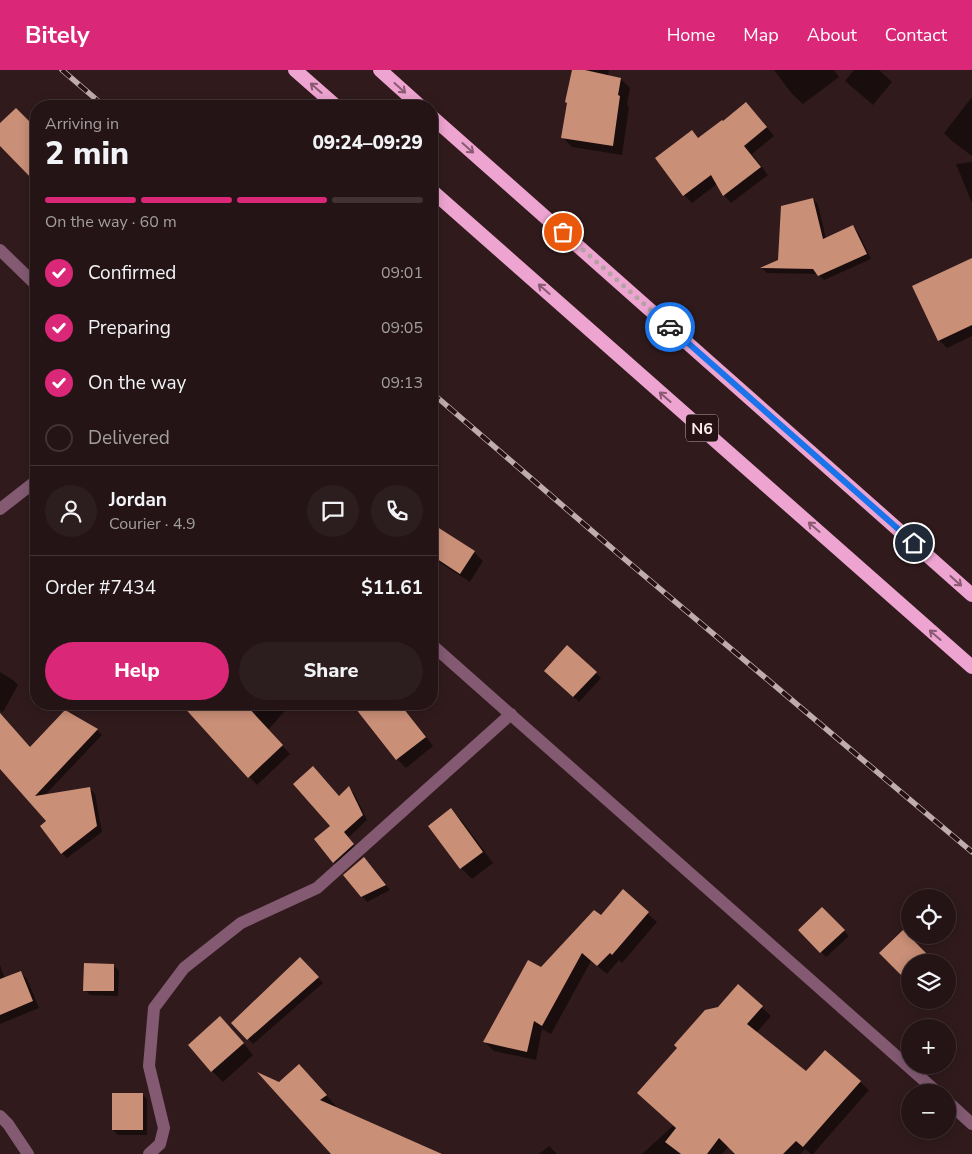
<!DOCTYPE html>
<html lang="en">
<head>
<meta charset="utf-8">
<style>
	body { margin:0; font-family:"Nunito Sans",sans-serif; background:#2c1d1e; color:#f1f3f6; height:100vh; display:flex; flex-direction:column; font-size:19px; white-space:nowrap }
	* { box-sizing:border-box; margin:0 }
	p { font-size:16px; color:#a39ea0 }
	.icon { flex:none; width:28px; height:28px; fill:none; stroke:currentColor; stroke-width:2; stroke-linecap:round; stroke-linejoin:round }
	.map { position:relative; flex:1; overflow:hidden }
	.side { position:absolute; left:30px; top:30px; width:408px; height:610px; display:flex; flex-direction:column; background:#241415; border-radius:20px; box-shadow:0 2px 12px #0003,0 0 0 1px #413334 }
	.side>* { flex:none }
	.fabs { position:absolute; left:901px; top:819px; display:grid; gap:10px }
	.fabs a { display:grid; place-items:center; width:55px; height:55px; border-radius:50%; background:#241415; box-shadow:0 2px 12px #0003,0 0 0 1px #413334; font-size:25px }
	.pin { position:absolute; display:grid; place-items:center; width:42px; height:42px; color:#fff; margin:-21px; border:2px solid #fff; border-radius:50%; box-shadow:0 1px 5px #0007 }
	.courier { position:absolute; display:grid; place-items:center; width:50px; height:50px; margin:-25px; border:4px solid #1a73e8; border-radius:50%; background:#fff; color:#222; box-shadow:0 1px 6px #0007 }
	.headline em { font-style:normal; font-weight:800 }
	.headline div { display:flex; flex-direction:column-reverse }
	.headline { display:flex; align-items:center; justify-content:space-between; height:85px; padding:0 15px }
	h1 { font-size:32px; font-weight:800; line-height:38px }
	.bar { display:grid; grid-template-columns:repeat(4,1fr); gap:8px 5px; align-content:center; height:60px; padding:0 15px }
	.bar i { height:6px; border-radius:4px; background:#413334 }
	.bar .on { background:#db2777 }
	.bar p { grid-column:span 4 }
	.line { display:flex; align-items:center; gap:12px; padding:0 15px; border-top:1px solid #413334 }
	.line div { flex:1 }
	.round { display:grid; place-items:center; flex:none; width:52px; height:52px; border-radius:26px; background:#2c1d1e }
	ol { padding:0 15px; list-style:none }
	li { display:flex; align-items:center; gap:15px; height:55px }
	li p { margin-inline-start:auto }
	li .icon { padding:5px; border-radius:50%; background:#db2777; color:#fff; stroke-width:4 }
	li:last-child { color:#a39ea0 }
	li i { width:28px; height:28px; border:2px solid #413334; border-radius:50% }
	.cta { display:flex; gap:10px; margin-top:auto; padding:10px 15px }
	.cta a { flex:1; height:58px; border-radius:30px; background:#db2777; color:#fff; font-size:20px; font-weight:800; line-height:58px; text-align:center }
	.cta a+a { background:#2c1d1e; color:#f1f3f6 }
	header { display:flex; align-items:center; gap:30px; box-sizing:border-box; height:70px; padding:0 25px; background:#db2777; color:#fff }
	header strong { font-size:24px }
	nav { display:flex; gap:28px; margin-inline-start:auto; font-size:18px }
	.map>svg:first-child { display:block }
	.shadow { fill:#0007 }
	.building { fill:#ca8f77 }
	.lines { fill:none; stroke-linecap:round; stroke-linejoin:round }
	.minor { stroke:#835a72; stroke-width:12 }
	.trunk { stroke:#eea4d0; stroke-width:14 }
	.rail-casing { stroke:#bfadae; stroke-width:5.5 }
	.rail { stroke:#261113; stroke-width:4; stroke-dasharray:11; stroke-linecap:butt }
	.oneway { stroke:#8a5a72 }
	.done { stroke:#b5a3a4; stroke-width:5; stroke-dasharray:0 9 }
	.route { stroke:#1a73e8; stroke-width:6 }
	.labels { text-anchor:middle; stroke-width:5; stroke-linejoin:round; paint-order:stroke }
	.shield { fill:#261113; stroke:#bcabac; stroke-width:1 }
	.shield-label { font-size:16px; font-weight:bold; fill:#fdeded }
</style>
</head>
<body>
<header>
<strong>Bitely</strong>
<nav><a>Home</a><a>Map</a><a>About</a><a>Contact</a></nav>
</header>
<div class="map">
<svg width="972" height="1084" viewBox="0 0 972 1084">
	<rect width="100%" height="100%" fill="#301a1c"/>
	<path class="shadow" d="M 573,0 L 609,0 L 608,6 L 621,9 L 630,18 L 627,35 L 629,37 L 622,85 L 572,77 L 563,68 Z
		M 774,0 L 834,0 L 839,7 L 803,34 L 792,24 Z
		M 854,0 L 879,0 L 892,12 L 873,35 L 845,11 Z
		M 972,27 L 972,86 L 952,71 L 944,63 Z
		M 16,39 L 36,60 L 36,111 L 0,74 L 0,55 Z
		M 754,42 L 774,66 L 752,84 L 768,105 L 731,133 L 724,125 L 717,114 L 692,133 L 684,125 L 699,69 L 723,53 Z
		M 972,92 L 972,133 L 956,94 Z
		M 813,129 L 818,134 L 826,169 L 853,157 L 858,162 L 871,189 L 824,210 L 818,204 L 767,203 L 762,198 L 780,190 Z
		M 972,190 L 972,266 L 947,278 L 939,270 Z
		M 431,454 L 474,482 L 483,491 L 470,512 L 431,487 Z
		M 567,577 L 601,608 L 579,632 L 551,606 Z
		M 0,602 L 13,610 L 18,615 L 3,642 L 0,641 Z
		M 204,634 L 291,634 L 268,660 L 290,684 L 257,715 L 192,644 Z
		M 350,634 L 390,634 L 398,641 L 402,638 L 410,646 L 433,676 L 406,698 L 397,689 L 367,651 Z
		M 97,660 L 102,665 L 45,725 L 90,719 L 95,724 L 102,762 L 67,788 L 62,783 L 48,751 L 0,697 L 0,687 Z
		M 349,718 L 354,723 L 367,750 L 348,768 L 358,780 L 339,797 L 334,792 L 331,756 L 339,727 Z
		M 451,740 L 462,751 L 493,793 L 472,809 L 461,798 L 430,756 Z
		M 369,794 L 390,820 L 367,832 L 345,806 Z
		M 623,821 L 657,852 L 622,893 L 619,890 L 607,904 L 591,891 L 551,964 L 542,959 L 536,990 L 494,981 L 485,972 L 601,847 Z
		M 822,839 L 849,866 L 826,887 L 800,860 Z
		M 903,862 L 931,889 L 927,892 L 910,892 L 910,910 L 909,911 L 881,883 Z
		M 300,889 L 323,913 L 253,974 L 233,953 Z
		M 0,895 L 5,909 L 20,902 L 27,909 L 39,938 L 0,954 Z
		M 114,896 L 119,901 L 118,926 L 90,925 L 85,920 Z
		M 738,916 L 771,946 L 756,963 L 807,1003 L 825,981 L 869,1020 L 813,1084 L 811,1084 L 805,1079 L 800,1084 L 737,1084 L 729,1076 L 722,1084 L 642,1084 L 674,1055 L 638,1023 L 718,939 Z
		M 231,958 L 253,985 L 223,1012 L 212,1001 Z
		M 309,1006 L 336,1036 L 334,1038 L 415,1084 L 333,1084 L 279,1014 Z
		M 142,1024 L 147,1029 L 147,1065 L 118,1065 L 113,1060 Z
		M 549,1076 L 557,1084 L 539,1084 Z"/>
	<path class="building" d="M 572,0 L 585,0 L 621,8 L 618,25 L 620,26 L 613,76 L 561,68 L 567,33 L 565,32 Z
		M 746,32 L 767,57 L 744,76 L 761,97 L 723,126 L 711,105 L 683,126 L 655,88 L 692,60 L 698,68 L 722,50 L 723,51 Z
		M 16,38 L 36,58 L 36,113 L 0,76 L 0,53 Z
		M 813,128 L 823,169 L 853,155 L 867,184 L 818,206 L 813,199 L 760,198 L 778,190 L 781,136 Z
		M 972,188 L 972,255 L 938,271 L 912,216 Z
		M 431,453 L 475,481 L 460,504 L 431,485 Z
		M 567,575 L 597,602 L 573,627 L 544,601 Z
		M 181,634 L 245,634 L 283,675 L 248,708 Z
		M 352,634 L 400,634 L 426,667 L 396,690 Z
		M 65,640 L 98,659 L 35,726 L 90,717 L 97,756 L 61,784 L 40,756 L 46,751 L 0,699 L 0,643 L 30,677 Z
		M 313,696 L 339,726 L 349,716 L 363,745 L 344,762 L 354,774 L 333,793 L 314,769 L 330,756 L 293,714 Z
		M 451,738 L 483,782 L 460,799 L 428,756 Z
		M 364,787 L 386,815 L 361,827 L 343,805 Z
		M 623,819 L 649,842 L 612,885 L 610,883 L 597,896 L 582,883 L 542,956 L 534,951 L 527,982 L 483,972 L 528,890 L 541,897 L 594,840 L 601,845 Z
		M 822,837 L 845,860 L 820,883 L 798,860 Z
		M 903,860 L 926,883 L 917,892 L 910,892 L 910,900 L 903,907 L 879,883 Z
		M 300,887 L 319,907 L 247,970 L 231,953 Z
		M 84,893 L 114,894 L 114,921 L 83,921 Z
		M 21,901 L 33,931 L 0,945 L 0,909 Z
		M 738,914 L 763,936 L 747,954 L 806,1001 L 825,980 L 861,1011 L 803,1077 L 796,1071 L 783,1084 L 735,1084 L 719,1068 L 707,1084 L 681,1084 L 665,1072 L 676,1058 L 637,1023 L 677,978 L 674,975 L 705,940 L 718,937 Z
		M 220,946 L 244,973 L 211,1002 L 188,975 Z
		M 299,994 L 327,1025 L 320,1030 L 442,1084 L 331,1084 L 257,1002 L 279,1012 Z
		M 112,1023 L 143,1023 L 143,1060 L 112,1060 Z"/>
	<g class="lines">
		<path class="minor" d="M 0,180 L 36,215
			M 0,439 L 36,411
			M 431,574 L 937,1022
			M 948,1032 L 972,1054
			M 0,1046 L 8,1054 L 28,1084
			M 149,1084 L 160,1074 L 164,1058 L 149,996 L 154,938 L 184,898 L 241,853 L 317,818 L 511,644"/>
		<path class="trunk" d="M 295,0 L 336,36
			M 380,0 L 420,36
			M 431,46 L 972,525
			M 431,120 L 972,597"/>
		<defs>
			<path id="rail" d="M 62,0 L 104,36
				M 431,322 L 621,486 L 972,782"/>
		</defs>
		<use href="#rail" class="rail-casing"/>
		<use href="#rail" class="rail"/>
	</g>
	<defs><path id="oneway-shaft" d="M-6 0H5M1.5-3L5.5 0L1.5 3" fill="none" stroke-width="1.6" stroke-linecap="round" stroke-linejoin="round" transform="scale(1.25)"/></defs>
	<g class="oneway">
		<use href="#oneway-shaft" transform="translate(316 18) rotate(-139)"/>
		<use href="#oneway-shaft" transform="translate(400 18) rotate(42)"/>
		<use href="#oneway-shaft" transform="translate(468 78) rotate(42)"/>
		<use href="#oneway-shaft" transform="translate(544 219) rotate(-139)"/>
		<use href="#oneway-shaft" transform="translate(665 327) rotate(-139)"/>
		<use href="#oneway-shaft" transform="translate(814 457) rotate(-139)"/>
		<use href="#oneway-shaft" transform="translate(956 511) rotate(42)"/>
		<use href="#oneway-shaft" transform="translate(935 565) rotate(-139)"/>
	</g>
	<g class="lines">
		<path class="done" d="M 563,162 L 670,257"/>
		<path class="route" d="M 670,257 L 914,473"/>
	</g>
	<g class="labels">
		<rect class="shield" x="686" y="344.5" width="32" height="27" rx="4"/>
		<g class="shield-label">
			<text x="702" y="364">N6</text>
		</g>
	</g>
</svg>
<div class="fabs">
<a><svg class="icon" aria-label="locate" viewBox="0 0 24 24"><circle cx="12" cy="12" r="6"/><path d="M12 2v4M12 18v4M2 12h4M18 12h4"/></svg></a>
<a><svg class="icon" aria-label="layers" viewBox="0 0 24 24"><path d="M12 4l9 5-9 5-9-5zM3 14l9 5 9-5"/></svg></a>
<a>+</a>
<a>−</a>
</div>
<div class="pin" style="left:563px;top:162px;background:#ea580c"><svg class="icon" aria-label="bag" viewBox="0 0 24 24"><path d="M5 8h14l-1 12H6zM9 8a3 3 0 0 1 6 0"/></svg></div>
<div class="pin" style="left:914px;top:473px;background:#1f2937"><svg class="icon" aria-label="home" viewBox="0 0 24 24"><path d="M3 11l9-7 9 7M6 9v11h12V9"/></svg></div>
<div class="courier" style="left:670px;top:257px"><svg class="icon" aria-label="car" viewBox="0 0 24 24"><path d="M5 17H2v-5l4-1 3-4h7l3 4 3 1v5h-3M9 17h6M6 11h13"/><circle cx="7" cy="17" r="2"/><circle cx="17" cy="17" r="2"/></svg></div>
<section class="side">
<div class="headline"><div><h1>2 min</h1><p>Arriving in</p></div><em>09:24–09:29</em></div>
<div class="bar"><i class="on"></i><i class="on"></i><i class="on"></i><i></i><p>On the way · 60 m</p></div>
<ol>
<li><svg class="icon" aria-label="check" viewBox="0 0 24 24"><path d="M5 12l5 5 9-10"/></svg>Confirmed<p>09:01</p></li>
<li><svg class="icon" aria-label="check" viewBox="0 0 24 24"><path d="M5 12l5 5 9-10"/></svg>Preparing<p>09:05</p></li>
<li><svg class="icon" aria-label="check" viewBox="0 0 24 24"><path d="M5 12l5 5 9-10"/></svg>On the way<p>09:13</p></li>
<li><i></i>Delivered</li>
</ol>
<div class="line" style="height:90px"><a class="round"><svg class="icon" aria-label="person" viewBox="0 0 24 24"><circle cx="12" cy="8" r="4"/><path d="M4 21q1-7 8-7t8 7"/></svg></a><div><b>Jordan</b><p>Courier · 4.9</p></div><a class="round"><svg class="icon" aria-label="chat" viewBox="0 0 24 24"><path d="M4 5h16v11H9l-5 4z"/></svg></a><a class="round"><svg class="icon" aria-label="phone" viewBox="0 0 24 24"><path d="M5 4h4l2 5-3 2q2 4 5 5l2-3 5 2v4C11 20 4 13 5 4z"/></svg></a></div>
<div class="line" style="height:65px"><div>Order #7434</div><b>$11.61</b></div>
<div class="cta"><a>Help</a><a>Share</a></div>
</section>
</div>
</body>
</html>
